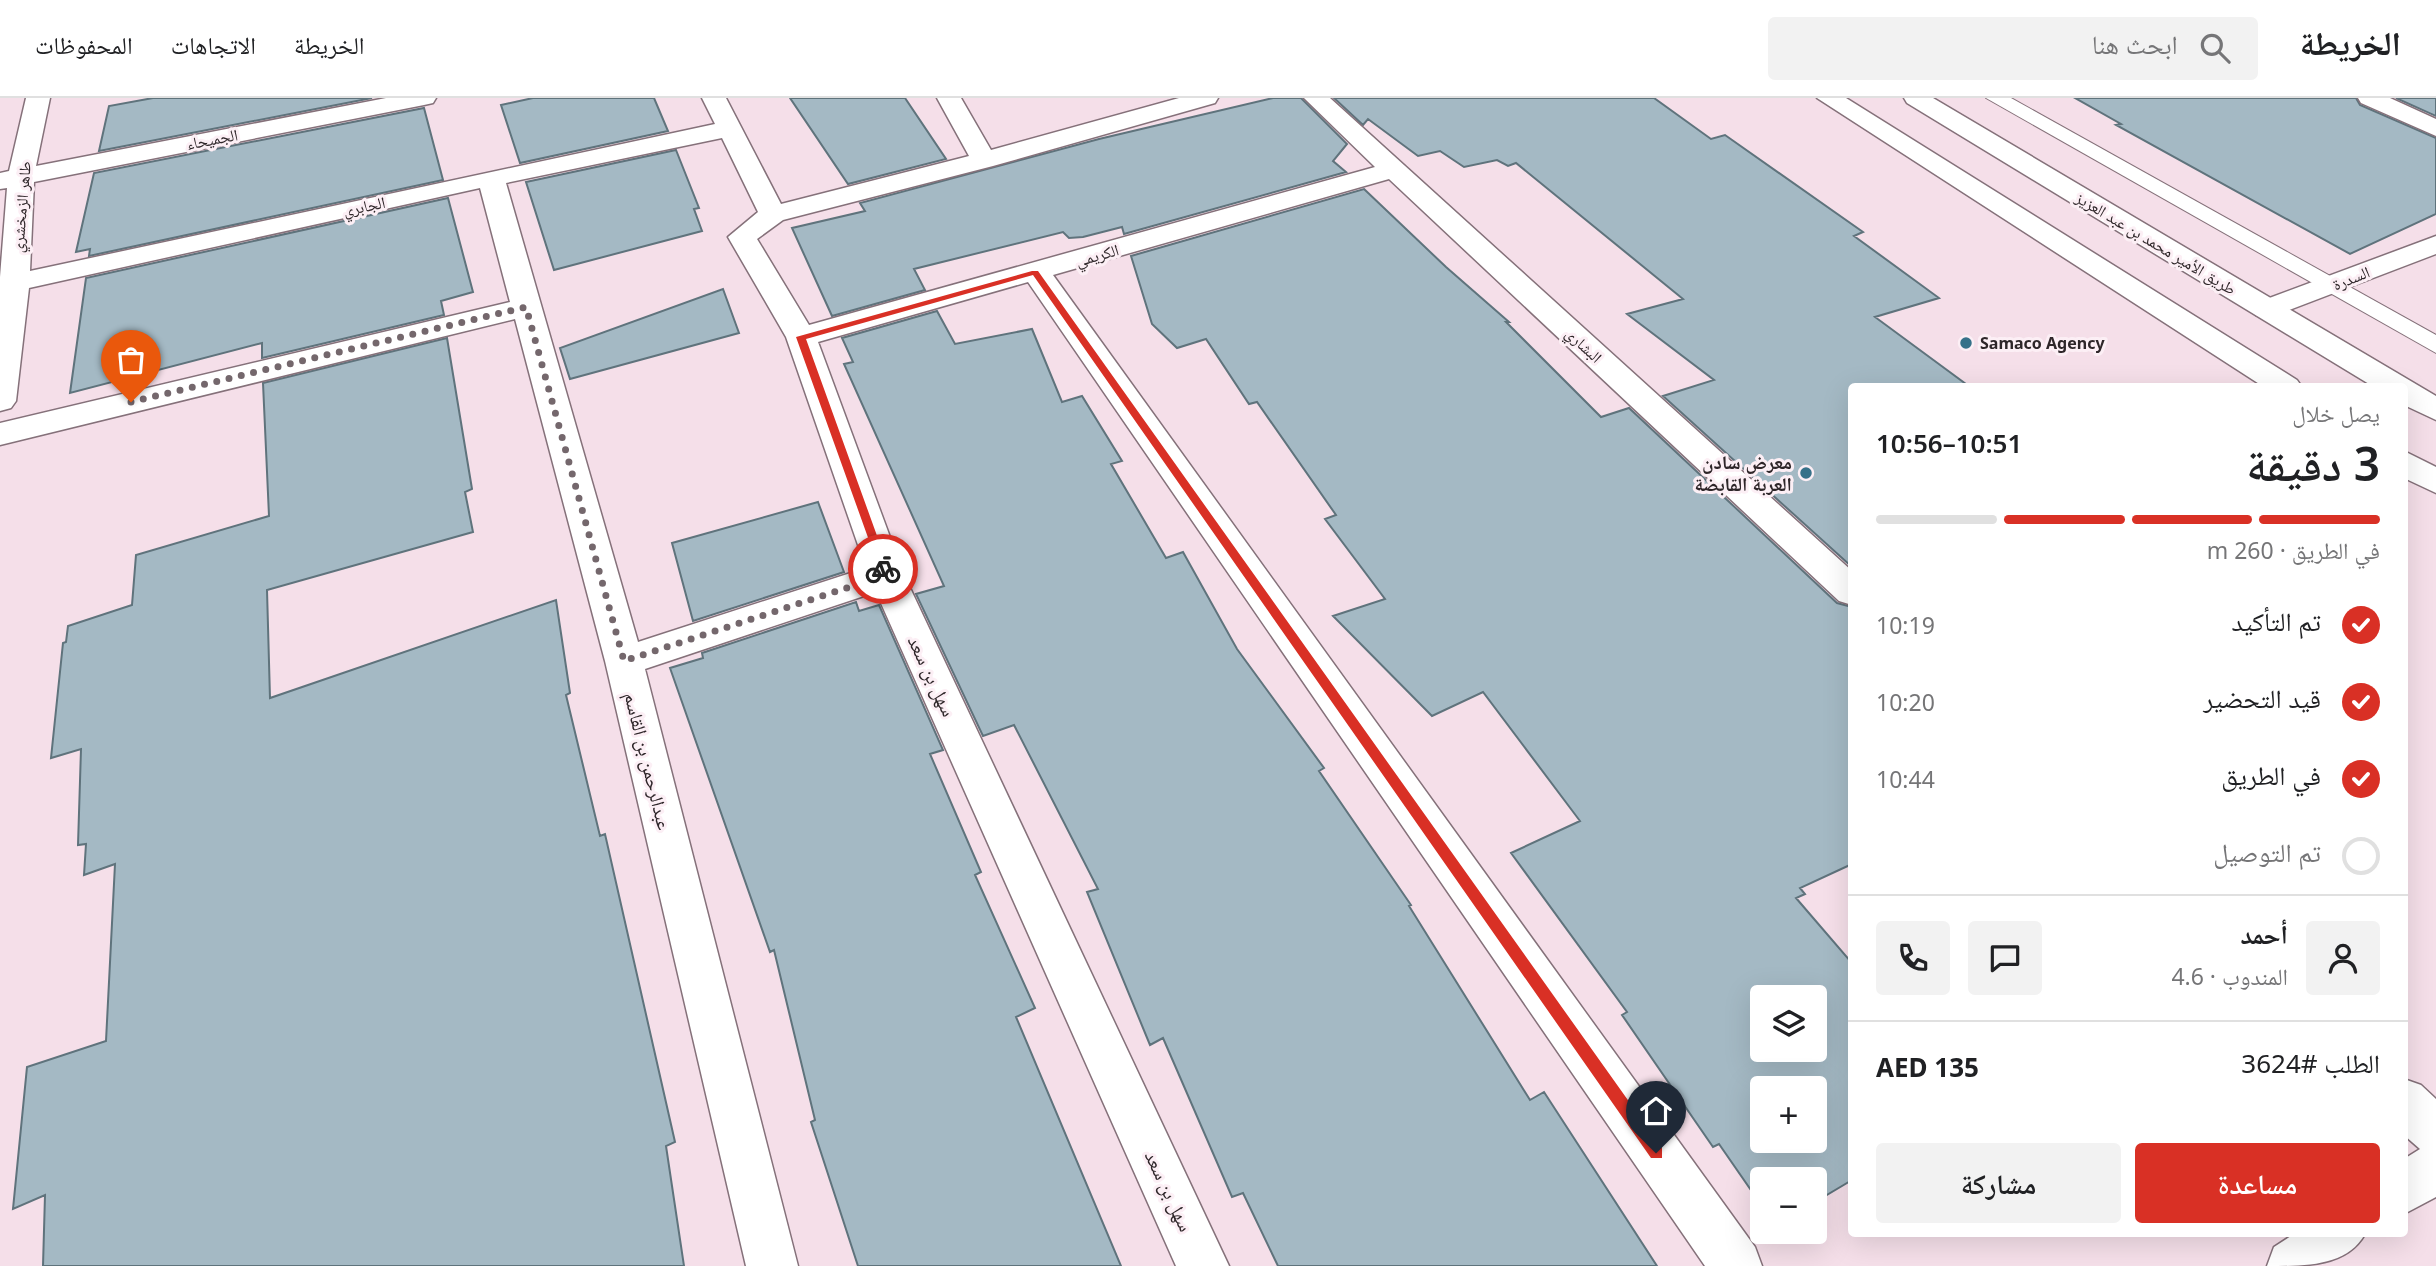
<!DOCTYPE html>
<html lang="ar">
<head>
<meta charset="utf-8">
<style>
	body { margin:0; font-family:"Noto Sans","Noto Naskh Arabic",sans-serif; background:#f2f2f2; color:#202124; direction:rtl; height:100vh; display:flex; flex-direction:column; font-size:26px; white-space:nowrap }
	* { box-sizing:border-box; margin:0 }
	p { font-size:23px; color:#757577 }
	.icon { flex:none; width:38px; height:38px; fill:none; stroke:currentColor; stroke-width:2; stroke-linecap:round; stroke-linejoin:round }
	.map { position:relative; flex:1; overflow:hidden; direction:ltr }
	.sheet { position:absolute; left:1848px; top:285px; width:560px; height:854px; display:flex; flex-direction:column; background:#fff; border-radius:7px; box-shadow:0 7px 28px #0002; direction:rtl }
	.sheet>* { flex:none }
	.controls { position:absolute; left:1750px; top:887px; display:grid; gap:14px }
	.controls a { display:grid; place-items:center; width:77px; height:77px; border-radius:7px; background:#fff; box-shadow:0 7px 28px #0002; font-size:35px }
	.pin { position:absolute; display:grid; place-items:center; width:60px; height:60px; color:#fff; margin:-72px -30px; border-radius:50% 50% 50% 0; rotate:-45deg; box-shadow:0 0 7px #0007 }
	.pin .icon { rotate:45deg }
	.courier { position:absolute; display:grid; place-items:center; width:70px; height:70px; margin:-35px; border:5px solid #d93025; border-radius:50%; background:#fff; color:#222; box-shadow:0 2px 9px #0007 }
	.overview em { font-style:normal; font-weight:600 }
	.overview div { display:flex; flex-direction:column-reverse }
	.overview { display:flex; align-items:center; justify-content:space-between; height:119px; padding:0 28px }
	h1 { font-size:46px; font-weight:600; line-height:52px }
	.bar { display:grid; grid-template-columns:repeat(4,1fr); gap:10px 7px; align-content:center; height:84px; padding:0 28px }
	.bar i { height:9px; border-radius:5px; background:#e0e0e0 }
	.bar .on { background:#d93025 }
	.bar p { grid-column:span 4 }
	.line { display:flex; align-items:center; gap:18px; padding:0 28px; border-top:2px solid #e0e0e0 }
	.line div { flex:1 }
	.round { display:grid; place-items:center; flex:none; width:74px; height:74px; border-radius:7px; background:#f2f2f2 }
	ol { padding:0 28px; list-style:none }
	li { display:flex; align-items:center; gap:21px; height:77px }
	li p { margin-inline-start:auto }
	li .icon { padding:7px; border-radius:50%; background:#d93025; color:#fff; stroke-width:4 }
	li:last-child { color:#757577 }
	li i { width:38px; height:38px; border:4px solid #e0e0e0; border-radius:50% }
	.action { display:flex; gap:14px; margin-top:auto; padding:14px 28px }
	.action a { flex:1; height:80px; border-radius:7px; background:#d93025; color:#fff; font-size:28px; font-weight:600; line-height:80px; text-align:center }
	.action a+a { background:#f2f2f2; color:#202124 }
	header { display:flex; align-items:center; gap:42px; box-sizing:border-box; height:98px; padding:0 35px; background:#fff; border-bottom:2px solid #e0e0e0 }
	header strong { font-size:33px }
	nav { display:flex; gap:38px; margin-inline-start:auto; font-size:24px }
	.search { width:490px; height:63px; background:#f2f2f2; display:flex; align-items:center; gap:18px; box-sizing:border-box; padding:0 24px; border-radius:7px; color:#757577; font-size:26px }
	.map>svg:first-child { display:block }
	.building { fill:#a4b9c4; stroke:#5f737c; stroke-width:2; fill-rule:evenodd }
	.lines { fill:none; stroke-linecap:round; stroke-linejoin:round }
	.pedestrian-casing { stroke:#85717a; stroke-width:2 }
	.minor-casing { stroke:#85717a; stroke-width:3 }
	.secondary-casing { stroke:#85717a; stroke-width:3 }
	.pedestrian { fill:#fff; fill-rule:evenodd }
	.minor { fill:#fff; fill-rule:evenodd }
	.secondary { fill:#fff; fill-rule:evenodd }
	.route { fill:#d93025 }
	.done { stroke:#74676c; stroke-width:7; stroke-dasharray:0 12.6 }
	.poi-dot { fill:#367189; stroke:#fceff5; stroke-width:2.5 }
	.labels { text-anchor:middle; stroke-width:6; stroke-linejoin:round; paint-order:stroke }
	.far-street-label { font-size:16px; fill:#2e2629; stroke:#fceff5 }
	.far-poi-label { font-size:16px; font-weight:bold; fill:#2e2629; stroke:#fceff5; text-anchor:start }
	.poi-label { font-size:19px; font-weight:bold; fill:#2e2629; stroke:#fceff5; text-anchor:end }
	.street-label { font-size:19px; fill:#2e2629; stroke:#fceff5 }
</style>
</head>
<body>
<header>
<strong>الخريطة</strong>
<div class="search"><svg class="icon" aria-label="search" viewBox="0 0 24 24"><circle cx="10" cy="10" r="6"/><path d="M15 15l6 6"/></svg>ابحث هنا</div>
<nav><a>الخريطة</a><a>الاتجاهات</a><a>المحفوظات</a></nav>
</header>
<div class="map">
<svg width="2436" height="1168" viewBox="0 0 2436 1168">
	<rect width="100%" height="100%" fill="#f5dfe9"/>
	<path class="building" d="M 153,0 L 372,0 L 99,53 L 109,8 Z
		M 533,0 L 654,0 L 668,33 L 520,65 L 501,7 Z
		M 790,0 L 905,0 L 946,61 L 848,86 Z
		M 1273,0 L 1301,0 L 1347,46 L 1333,63 L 1346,74 L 1124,136 L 1122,129 L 1083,139 L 1069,140 L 1063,134 L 914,171 L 925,192 L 832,218 L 792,130 L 865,113 L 860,105 L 1099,41 Z
		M 1334,0 L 1654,0 L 1711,41 L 1725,37 L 1863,134 L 1854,138 L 1939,200 L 1875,219 L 1970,289 L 1852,289 L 1852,469 L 1663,298 L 1714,282 L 1627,216 L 1683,201 L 1516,65 L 1508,68 L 1497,62 L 1464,69 L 1440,53 L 1418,58 L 1368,21 L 1363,27 Z
		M 2075,0 L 2356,0 L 2360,7 L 2436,40 L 2436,116 L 2350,156 L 2116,27 L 2121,26 Z
		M 2396,0 L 2436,0 L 2436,18 Z
		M 424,10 L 443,82 L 89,158 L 90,151 L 76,154 L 94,75 Z
		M 676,52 L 699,110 L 694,111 L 702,133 L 554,172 L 526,84 Z
		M 1364,91 L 1446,169 L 1509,224 L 1506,224 L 1601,319 L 1629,310 L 1837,505 L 1852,509 L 1852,766 L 1800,790 L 1805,796 L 1796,800 L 1852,865 L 1852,1082 L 1815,1104 L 1815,1082 L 1762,1082 L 1762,1108 L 1719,1046 L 1713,1049 L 1622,917 L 1627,914 L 1511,755 L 1580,723 L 1483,594 L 1432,618 L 1333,518 L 1385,501 L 1325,421 L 1336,417 L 1257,304 L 1249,306 L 1206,241 L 1177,250 L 1152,226 L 1131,158 ZM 1762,900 L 1815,900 L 1815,952 L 1762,952 ZM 1762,990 L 1815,990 L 1815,1043 L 1762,1043 Z
		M 448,100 L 473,194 L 441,203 L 444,217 L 262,260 L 262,245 L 70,295 L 86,180 Z
		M 723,191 L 739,235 L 570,281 L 560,250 Z
		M 937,213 L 955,246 L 1032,231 L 1062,304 L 1082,298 L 1122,363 L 1111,366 L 1166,460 L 1183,454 L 1237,551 L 1324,670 L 1319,673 L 1411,807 L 1409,808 L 1530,1002 L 1544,994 L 1657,1168 L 1278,1168 L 1243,1095 L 1232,1099 L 1163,940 L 1150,947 L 1087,794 L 1098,791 L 1014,627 L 983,638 L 916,496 L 944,488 L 844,266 L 853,264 L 842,240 Z
		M 447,240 L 472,391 L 465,394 L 473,434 L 267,492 L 270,600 L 556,502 L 570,595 L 566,597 L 600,738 L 605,736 L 675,1044 L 666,1048 L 684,1168 L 43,1168 L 45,1097 L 13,1111 L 27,969 L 106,943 L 115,766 L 84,777 L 86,746 L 78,747 L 81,651 L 51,660 L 63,545 L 66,544 L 68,528 L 132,507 L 136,457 L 269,418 L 263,285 Z
		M 818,404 L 844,474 L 693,523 L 672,445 Z
		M 856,504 L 859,513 L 879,507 L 943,652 L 930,656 L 981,774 L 975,777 L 1035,910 L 1016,919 L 1121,1168 L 858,1168 L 811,1024 L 815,1022 L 774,852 L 770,854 L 670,570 L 703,560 L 702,555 Z"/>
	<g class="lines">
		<defs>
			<path id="pedestrian" d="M 1986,0 L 2011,0 L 2436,237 L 2436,255 Z"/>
			<path id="minor" d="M 26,0 L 50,0 L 36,68 L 386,0 L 436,0 L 433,5 L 424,7 L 34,84 L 30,173 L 715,26 L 702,0 L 726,0 L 781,106 L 969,58 L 937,0 L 961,0 L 991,52 L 1179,0 L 1218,0 L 1215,5 L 993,68 L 783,122 L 757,141 L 809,227 L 1375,69 L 1304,0 L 1330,0 L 1852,473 L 1852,507 L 1839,503 L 1389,81 L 1053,177 L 1755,1149 L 1762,1168 L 1705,1168 L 1028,184 L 818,244 L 904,477 L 1229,1168 L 1176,1168 L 876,494 L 645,571 L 798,1168 L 746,1168 L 605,563 L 515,221 L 0,347 L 0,325 L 510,204 L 480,90 L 29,190 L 16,303 L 11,310 L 0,313 L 0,179 L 7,90 L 0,91 L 0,75 L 9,73 ZM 722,40 L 758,114 L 728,139 L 786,239 L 866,470 L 638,544 L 506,85 Z
				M 2358,0 L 2390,0 L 2436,21 L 2436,38 L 2361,5 Z
				M 2436,138 L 2436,156 L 2276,217 L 2266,220 L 2256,217 L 2251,211 L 2256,205 Z
				M 2404,981 L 2421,987 L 2436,1001 L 2436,1099 L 2404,1116 L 2404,1061 L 2420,1051 L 2404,1037 Z
				M 2294,1136 L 2365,1136 C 2347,1168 2308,1168 2267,1168 L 2274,1149 Z"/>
			<path id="secondary" d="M 1817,0 L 1846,0 L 2297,282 L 2302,289 L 2264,289 Z
				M 1904,0 L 1933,0 L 2436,298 L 2436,322 L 2404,307 L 2404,289 L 2374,289 L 1907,5 Z
				M 2404,353 L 2436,369 L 2436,395 L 2404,380 Z"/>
		</defs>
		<use href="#pedestrian" class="pedestrian-casing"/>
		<use href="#minor" class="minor-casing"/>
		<use href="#secondary" class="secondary-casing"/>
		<use href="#pedestrian" class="pedestrian"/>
		<use href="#minor" class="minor"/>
		<use href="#secondary" class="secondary"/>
	</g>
	<path class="route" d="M 1032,173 L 1038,173 L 1662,1050 L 1662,1060 L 1651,1060 L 1033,177 L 806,241 L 889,471 L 880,473 L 796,239 Z"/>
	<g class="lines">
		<path class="done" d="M 131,304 L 526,209 L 624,563 L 886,477 L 883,471"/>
	</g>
	<g class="poi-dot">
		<circle cx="1966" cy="245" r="7"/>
		<circle cx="1806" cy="375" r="7"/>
	</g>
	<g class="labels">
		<g class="far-street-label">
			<text transform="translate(212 41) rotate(-11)" y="6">الجميحاء</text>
			<text transform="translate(364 108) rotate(-12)" y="6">الجابري</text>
			<text transform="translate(21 109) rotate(-85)" y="6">طاهر الزمخشري</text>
			<text transform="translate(2156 145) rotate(31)" y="6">طريق الأمير محمد بن عبد العزيز</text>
			<text transform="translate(1097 157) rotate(-16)" y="6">الكريمي</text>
			<text transform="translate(2351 180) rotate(-22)" y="6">السدرة</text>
			<text transform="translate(1584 247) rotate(43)" y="6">البشاري</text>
		</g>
		<g class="far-poi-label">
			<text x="1980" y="251">Samaco Agency</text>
		</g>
		<g class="poi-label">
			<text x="1792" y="371">معرض سادن<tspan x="1792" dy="22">العربة القابضة</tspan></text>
		</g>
		<g class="street-label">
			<text transform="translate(932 578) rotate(65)" y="7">سهل بن سعد</text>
			<text transform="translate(648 663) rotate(76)" y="7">عبدالرحمن بن القاسم</text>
			<text transform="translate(1169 1093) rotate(65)" y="7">سهل بن سعد</text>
		</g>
	</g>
</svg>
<div class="controls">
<a><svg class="icon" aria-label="layers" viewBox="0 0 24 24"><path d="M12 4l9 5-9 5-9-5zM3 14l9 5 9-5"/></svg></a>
<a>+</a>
<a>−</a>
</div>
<div class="pin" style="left:131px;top:304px;background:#ea580c"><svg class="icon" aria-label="bag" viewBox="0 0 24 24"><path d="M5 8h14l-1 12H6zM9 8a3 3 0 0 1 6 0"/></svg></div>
<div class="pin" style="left:1656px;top:1055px;background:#1f2937"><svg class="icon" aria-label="home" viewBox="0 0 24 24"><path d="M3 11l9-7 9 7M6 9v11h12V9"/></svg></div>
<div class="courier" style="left:883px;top:471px"><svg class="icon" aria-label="bike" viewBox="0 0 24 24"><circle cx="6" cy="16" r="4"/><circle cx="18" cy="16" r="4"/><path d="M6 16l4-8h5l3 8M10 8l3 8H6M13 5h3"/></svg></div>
<section class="sheet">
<div class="overview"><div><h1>3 دقيقة</h1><p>يصل خلال</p></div><em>10:51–10:56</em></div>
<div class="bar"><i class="on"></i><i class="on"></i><i class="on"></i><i></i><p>في الطريق · 260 m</p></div>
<ol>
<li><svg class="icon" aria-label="check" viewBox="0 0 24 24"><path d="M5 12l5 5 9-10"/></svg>تم التأكيد<p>10:19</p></li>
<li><svg class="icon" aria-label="check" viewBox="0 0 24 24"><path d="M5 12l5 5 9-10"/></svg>قيد التحضير<p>10:20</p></li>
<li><svg class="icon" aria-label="check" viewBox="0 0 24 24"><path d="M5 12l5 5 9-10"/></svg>في الطريق<p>10:44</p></li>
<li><i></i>تم التوصيل</li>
</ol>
<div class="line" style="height:126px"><a class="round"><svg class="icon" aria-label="person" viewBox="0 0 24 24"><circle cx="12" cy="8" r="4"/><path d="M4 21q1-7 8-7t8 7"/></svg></a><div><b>أحمد</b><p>المندوب · 4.6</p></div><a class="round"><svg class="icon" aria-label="chat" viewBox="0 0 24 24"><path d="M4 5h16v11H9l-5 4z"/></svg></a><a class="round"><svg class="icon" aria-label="phone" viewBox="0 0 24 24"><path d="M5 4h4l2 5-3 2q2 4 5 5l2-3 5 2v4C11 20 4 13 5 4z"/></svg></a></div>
<div class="line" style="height:91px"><div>الطلب #3624</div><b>AED 135</b></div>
<div class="action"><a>مساعدة</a><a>مشاركة</a></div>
</section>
</div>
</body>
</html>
